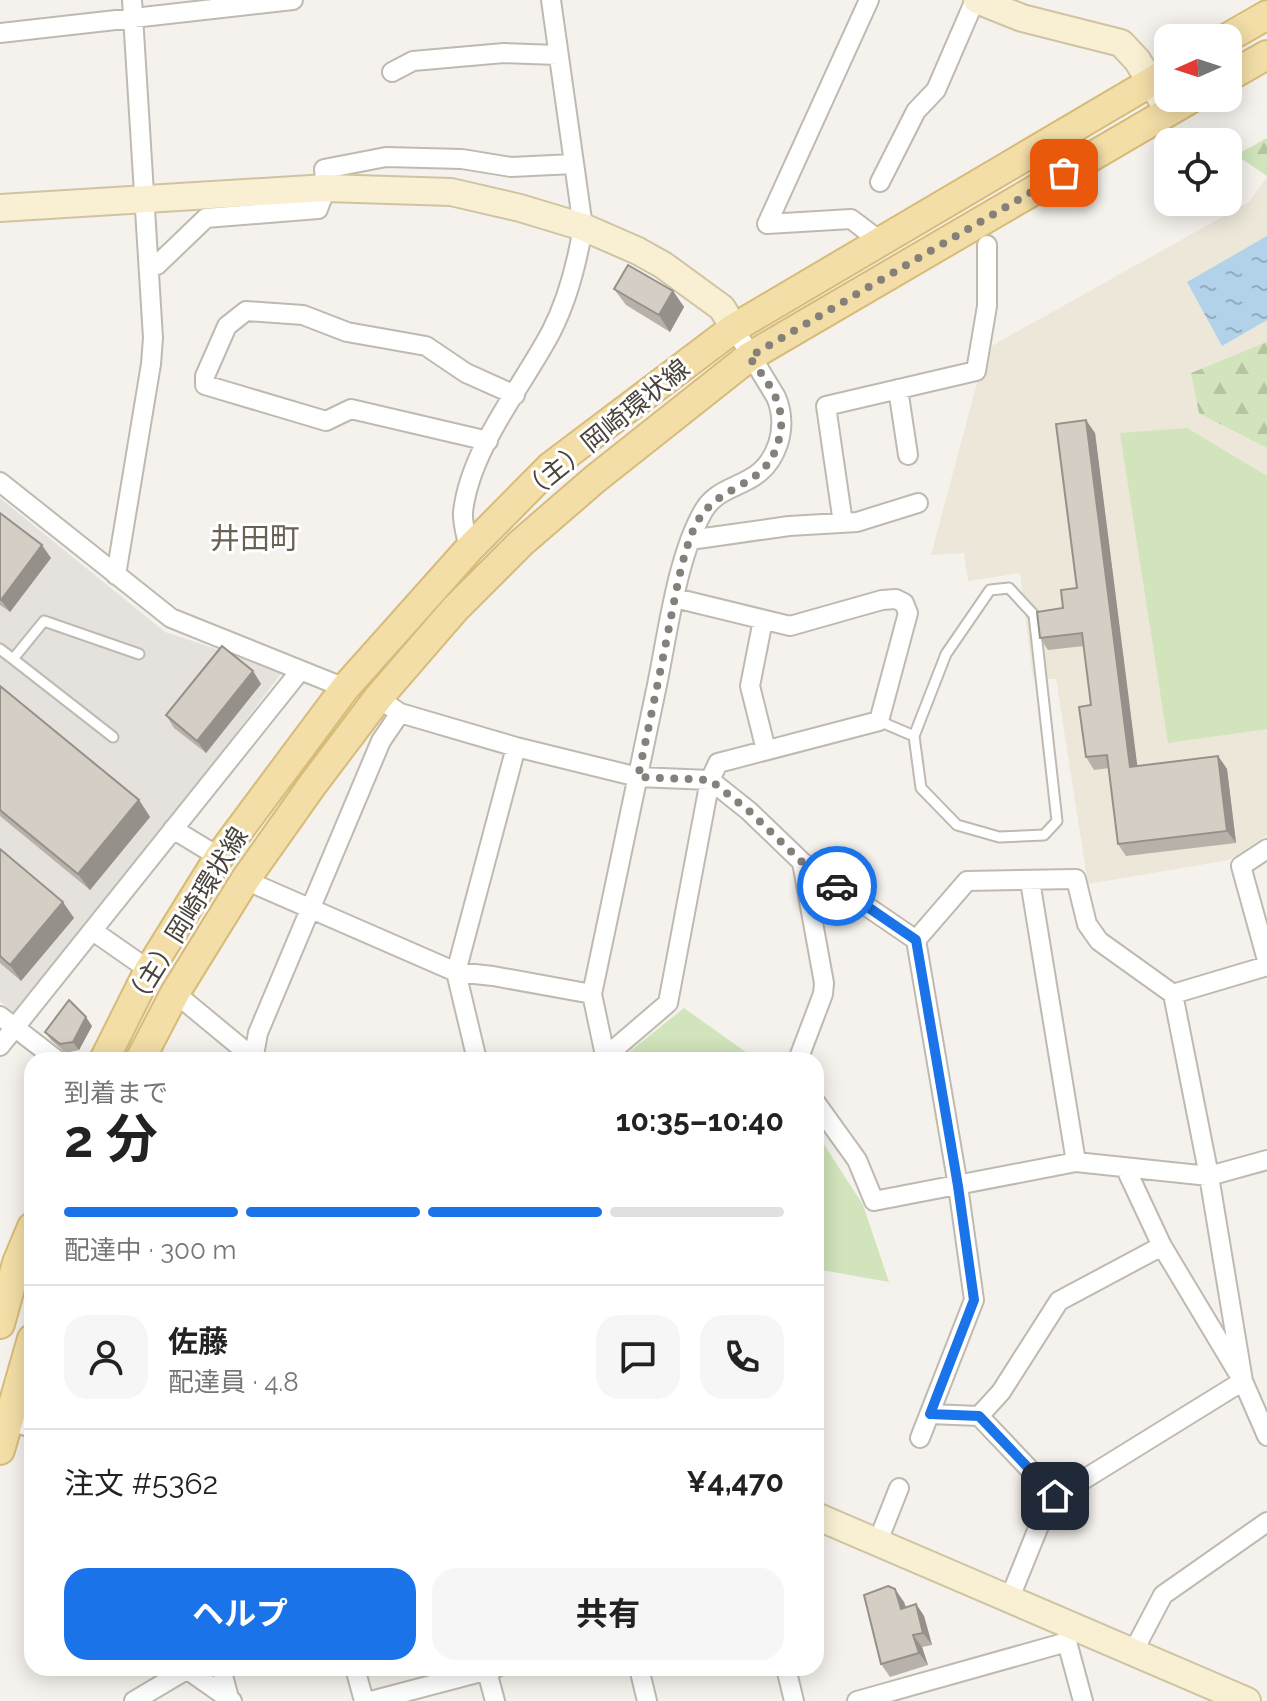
<!DOCTYPE html>
<html lang="ja">
<head>
<meta charset="utf-8">
<style>
	body { margin:0; font-family:Raleway,"Noto Sans JP",sans-serif; background:#f6f6f6; color:#222; height:100vh; display:flex; flex-direction:column; font-size:30px; white-space:nowrap }
	* { box-sizing:border-box; margin:0 }
	p { font-size:26px; color:#767676 }
	.icon { flex:none; width:44px; height:44px; fill:none; stroke:currentColor; stroke-width:2; stroke-linecap:round; stroke-linejoin:round }
	.map { position:relative; flex:1; overflow:hidden }
	.sheet { position:absolute; left:24px; top:1052px; width:800px; height:624px; display:flex; flex-direction:column; background:#fff; border-radius:24px; box-shadow:0 4px 20px #0003 }
	.sheet>* { flex:none }
	.needle { width:52px; rotate:267deg }
	.controls { position:absolute; left:1154px; top:24px; display:grid; gap:16px }
	.controls a { display:grid; place-items:center; width:88px; height:88px; border-radius:16px; background:#fff; box-shadow:0 4px 20px #0003; font-size:40px }
	.pin { position:absolute; display:grid; place-items:center; width:68px; height:68px; color:#fff; margin:-34px; border-radius:16px; box-shadow:0 4px 12px #0006 }
	.courier { position:absolute; display:grid; place-items:center; width:80px; height:80px; margin:-40px; border:6px solid #1a73e8; border-radius:50%; background:#fff; color:#222; box-shadow:0 2px 10px #0007 }
	.summary em { font-style:normal; font-weight:700 }
	.summary div { display:flex; flex-direction:column-reverse }
	.summary { display:flex; align-items:center; justify-content:space-between; height:136px; padding:0 40px }
	h1 { font-size:52px; font-weight:700; line-height:60px }
	.bar { display:grid; grid-template-columns:repeat(4,1fr); gap:12px 8px; align-content:center; height:96px; padding:0 40px }
	.bar i { height:10px; border-radius:6px; background:#e0e0e0 }
	.bar .active { background:#1a73e8 }
	.bar p { grid-column:span 4 }
	.line { display:flex; align-items:center; gap:20px; padding:0 40px; border-top:2px solid #e0e0e0 }
	.line div { flex:1 }
	.round { display:grid; place-items:center; flex:none; width:84px; height:84px; border-radius:24px; background:#f6f6f6 }
	.cta { display:flex; gap:16px; margin-top:auto; padding:16px 40px }
	.cta a { flex:1; height:92px; border-radius:24px; background:#1a73e8; color:#fff; font-size:32px; font-weight:700; line-height:92px; text-align:center }
	.cta a+a { background:#f6f6f6; color:#222 }
	.map>svg:first-child { display:block }
	.industrial { fill:#e5e2de }
	.education { fill:#ece7d9 }
	.green { fill:#d1e4bb }
	.forest { fill:url(#forest-firs) }
	.water { fill:url(#water-ripples) }
	.lines { fill:none; stroke-linecap:round; stroke-linejoin:round }
	.lane-casing { stroke:#bfbab0; stroke-width:13 }
	.street-casing { stroke:#bfbab0; stroke-width:22 }
	.secondary-casing { stroke:#cfc3a2; stroke-width:30 }
	.primary-casing { stroke:#d7bb78; stroke-width:32 }
	.lane { stroke:#fff; stroke-width:9 }
	.street { stroke:#fff; stroke-width:18 }
	.secondary { stroke:#f9f0d3; stroke-width:26 }
	.primary { stroke:#f3dea7; stroke-width:28 }
	.wall { fill:#b7b1a9 }
	.shaded-wall { fill:#959089 }
	.building { fill:#d5cec4; stroke:#959089; stroke-width:2 }
	.done { stroke:#858079; stroke-width:8; stroke-dasharray:0 14.4 }
	.route { stroke:#1a73e8; stroke-width:10 }
	.labels { text-anchor:middle; stroke-width:6; stroke-linejoin:round; paint-order:stroke }
	.street-label { font-size:26px; fill:#49433b; stroke:#fff }
	.quarter-label { font-size:30px; fill:#6a6153; stroke:#fff }
</style>
</head>
<body>
<div class="map">
<svg width="1267" height="1701" viewBox="0 0 1267 1701">
	<defs>
		<pattern id="forest-firs" width="22" height="20" patternUnits="userSpaceOnUse" patternTransform="scale(2)"><rect width="22" height="20" fill="#d1e4bb"/><path d="M5 1l3.5 6h-7zM16 11l3.5 6h-7z" fill="#b5c5a2"/></pattern>
		<pattern id="water-ripples" width="26" height="14" patternUnits="userSpaceOnUse" patternTransform="scale(2)"><rect width="26" height="14" fill="#b1d2e9"/><path d="M2 4q2-2 4 0t4 0M15 11q2-2 4 0t4 0" fill="none" stroke="#92acbe"/></pattern>
	</defs>
	<rect width="100%" height="100%" fill="#f5f2ed"/>
	<path class="industrial" d="M 0,498 L 165,632 L 283,671 L 168,824 L 13,1012 L 0,1001 Z"/>
	<path class="education" d="M 1267,177 L 1267,835 L 1229,860 L 1088,884 L 1056,679 L 1033,679 L 1020,573 L 968,581 L 964,553 L 931,555 L 986,349 L 1249,202 Z"/>
	<path class="green" d="M 1187,428 L 1267,476 L 1267,729 L 1168,743 L 1120,433 Z
		M 684,1008 L 757,1060 L 619,1060 Z
		M 816,1132 L 863,1205 L 889,1282 L 816,1269 Z"/>
	<path class="forest" d="M 1267,138 L 1267,176 L 1236,155 Z
		M 1267,342 L 1267,448 L 1199,413 L 1191,373 Z"/>
	<path class="water" d="M 1267,236 L 1267,320 L 1222,346 L 1187,282 Z"/>
	<g class="lines">
		<defs>
			<path id="lane" d="M 0,649 L 13,659 L 44,621 L 139,654
				M 13,659 L 113,737
				M 879,721 L 914,736 L 946,654 L 990,590 L 1009,588 L 1034,615 L 1057,821 L 1044,835 L 999,837 L 957,825 L 921,788 L 914,736"/>
			<path id="street" d="M 869,0 L 767,224 L 851,219 L 880,241
				M 0,33 L 293,0
				M 392,72 L 413,61 L 504,53 L 558,55
				M 880,182 L 916,111 L 936,90 L 975,0
				M 150,268 L 157,265 L 206,218 L 318,209 L 326,188 L 324,169 L 386,157 L 462,159 L 511,167 L 574,164
				M 898,389 L 908,455
				M 488,441 L 351,409 L 326,421 L 205,385 L 205,376 L 227,326 L 246,311 L 303,315 L 347,332 L 426,346 L 466,373 L 515,395
				M 0,482 L 171,618 L 345,688
				M 843,523 L 826,406 L 976,371 L 987,306 L 987,245
				M 690,540 L 789,526 L 857,522 L 918,503
				M 469,549 C 467,537 462,524 463,512 C 470,449 522,387 551,332 C 568,299 577,263 583,227 L 551,0
				M 116,575 L 151,364 L 153,338 L 132,0
				M 763,620 L 750,686 L 766,750
				M 378,698 L 400,713 L 516,747 L 638,777 L 710,780 L 749,811 L 802,862 L 916,940 L 958,1186 L 974,1300 L 920,1438
				M 173,829 L 219,857
				M 1267,849 L 1241,866 L 1267,960
				M 245,880 L 456,972 L 493,976 L 592,994
				M 1030,881 L 1076,1162
				M 93,931 L 149,970
				M 916,940 L 967,881 L 1076,879 L 1087,924 L 1099,941 L 1173,994 L 1209,1176 L 1243,1381
				M 175,993 L 256,1060
				M 1173,994 L 1267,966
				M 0,1016 L 57,1060
				M 0,1046 L 300,671
				M 605,1057 L 668,1003 L 710,780 L 718,763 L 879,721 L 908,613 L 904,603 L 896,599 L 882,600 L 790,626 L 675,598
				M 253,1060 L 258,1033 L 381,741 L 400,713
				M 477,1060 L 456,972 L 516,747
				M 606,1060 L 592,994 C 614,891 636,788 657,685 C 668,632 677,556 704,510 C 723,479 762,491 778,444 C 783,428 782,411 776,397 L 734,328
				M 798,1060 L 823,994 L 824,983 L 802,862
				M 816,1103 L 857,1160 L 874,1201 L 1076,1162 L 1209,1176 L 1267,1160
				M 1125,1167 L 1162,1246 L 1243,1381 L 1267,1436
				M 930,1414 L 979,1416 L 1055,1496
				M 979,1416 L 1001,1392 L 1059,1301 L 1162,1246
				M 7,1420 L 32,1428
				M 878,1541 L 899,1488
				M 1009,1600 L 1049,1501 L 1243,1381
				M 1068,1633 L 1067,1642 L 1083,1701
				M 1133,1652 L 1163,1595 L 1267,1522
				M 185,1668 L 232,1701
				M 221,1668 L 229,1698
				M 355,1668 L 364,1701
				M 486,1668 L 495,1701
				M 639,1668 L 647,1701
				M 786,1668 L 794,1701
				M 134,1701 L 186,1670
				M 371,1701 L 496,1668
				M 857,1701 L 1067,1642"/>
			<path id="secondary" d="M 977,0 L 1022,18 L 1121,43 L 1137,60 L 1169,111
				M 0,208 L 326,188 L 451,192 L 520,208 L 583,227 L 638,251 L 663,265 L 722,308 L 734,328
				M 816,1516 L 1247,1701"/>
			<path id="primary" d="M 1227,38 L 1267,15
				M 1228,77 L 1267,55
				M 104,1060 L 149,970 L 219,857 L 345,688 L 469,549 L 550,467 L 734,328 L 1168,72
				M 140,1060 L 175,993 L 245,880 L 313,784 L 378,698 L 455,609 L 521,543 L 595,479 L 749,357 L 1192,98
				M 0,1324 L 17,1263 L 32,1227
				M 0,1450 L 32,1339"/>
		</defs>
		<use href="#lane" class="lane-casing"/>
		<use href="#street" class="street-casing"/>
		<use href="#secondary" class="secondary-casing"/>
		<use href="#primary" class="primary-casing"/>
		<use href="#lane" class="lane"/>
		<use href="#street" class="street"/>
		<use href="#secondary" class="secondary"/>
		<use href="#primary" class="primary"/>
	</g>
	<path class="wall" d="M 614,289 L 673,291 L 684,307 L 670,332 L 626,305 Z
		M 1095,433 L 1137,766 L 1218,756 L 1227,769 L 1236,843 L 1126,856 L 1118,844 L 1109,768 L 1094,770 L 1086,757 L 1091,705 L 1084,646 L 1048,650 L 1040,638 L 1063,608 L 1077,588 Z
		M 0,513 L 51,558 L 10,612 L 0,605 Z
		M 253,671 L 261,684 L 206,753 L 174,728 L 166,715 Z
		M 0,686 L 139,800 L 150,817 L 90,890 L 0,816 Z
		M 0,849 L 74,918 L 21,981 L 0,963 Z
		M 92,1026 L 79,1050 L 66,1053 L 51,1040 L 45,1032 Z
		M 904,1602 L 906,1607 L 916,1604 L 924,1616 L 932,1645 L 922,1647 L 928,1665 L 890,1677 L 881,1664 Z"/>
	<path class="shaded-wall" d="M 673,291 L 684,307 L 670,332 L 659,315 Z
		M 1086,420 L 1095,433 L 1139,779 L 1130,767 Z
		M 42,545 L 51,558 L 10,612 L 1,600 Z
		M 253,671 L 261,684 L 206,753 L 197,741 Z
		M 1218,756 L 1227,769 L 1236,843 L 1227,831 Z
		M 139,800 L 150,817 L 90,890 L 78,874 Z
		M 63,902 L 74,918 L 21,981 L 10,965 Z
		M 86,1017 L 92,1026 L 79,1050 L 73,1042 Z
		M 895,1589 L 904,1602 L 910,1621 L 901,1609 Z
		M 916,1604 L 924,1616 L 932,1645 L 923,1633 Z
		M 913,1635 L 922,1647 L 928,1665 L 919,1653 Z"/>
	<path class="building" d="M 628,265 L 673,291 L 659,315 L 614,289 Z
		M 1086,420 L 1130,767 L 1218,756 L 1227,831 L 1118,844 L 1107,755 L 1086,757 L 1079,707 L 1091,705 L 1082,633 L 1040,638 L 1037,612 L 1063,608 L 1061,590 L 1077,588 L 1056,424 Z
		M 0,513 L 42,545 L 1,600 L 0,599 Z
		M 222,646 L 253,671 L 197,741 L 166,715 Z
		M 0,686 L 139,800 L 78,874 L 0,810 Z
		M 0,849 L 63,902 L 10,965 L 0,956 Z
		M 69,1000 L 86,1017 L 73,1042 L 60,1044 L 45,1032 Z
		M 888,1586 L 895,1589 L 901,1609 L 916,1604 L 923,1633 L 913,1635 L 919,1653 L 881,1664 L 864,1595 Z"/>
	<g class="lines">
		<path class="done" d="M 837,886 L 802,862 L 749,811 L 710,780 L 638,777 C 649,725 660,674 670,622 C 676,593 681,561 692,533 C 713,479 766,494 779,439 C 788,406 768,382 749,357 L 1064,173"/>
		<path class="route" d="M 837,886 L 916,940 L 958,1186 L 974,1300 L 930,1414 L 979,1416 L 1055,1496"/>
	</g>
	<g class="labels">
		<g class="street-label">
			<text transform="translate(605 430) rotate(-39)" y="9">（主）岡崎環状線</text>
			<text transform="translate(186 918) rotate(-58)" y="9">（主）岡崎環状線</text>
		</g>
		<g class="quarter-label">
			<text x="255" y="549">井田町</text>
		</g>
	</g>
</svg>
<div class="controls">
<a><svg class="needle" viewBox="-14 -14 28 28"><path d="M0-13l5 13h-10z" fill="#e53935"/><path d="M0 13l5-13h-10z" fill="#767676"/></svg></a>
<a><svg class="icon" aria-label="locate" viewBox="0 0 24 24"><circle cx="12" cy="12" r="6"/><path d="M12 2v4M12 18v4M2 12h4M18 12h4"/></svg></a>
</div>
<div class="pin" style="left:1064px;top:173px;background:#ea580c"><svg class="icon" aria-label="bag" viewBox="0 0 24 24"><path d="M5 8h14l-1 12H6zM9 8a3 3 0 0 1 6 0"/></svg></div>
<div class="pin" style="left:1055px;top:1496px;background:#1f2937"><svg class="icon" aria-label="home" viewBox="0 0 24 24"><path d="M3 11l9-7 9 7M6 9v11h12V9"/></svg></div>
<div class="courier" style="left:837px;top:886px"><svg class="icon" aria-label="car" viewBox="0 0 24 24"><path d="M5 17H2v-5l4-1 3-4h7l3 4 3 1v5h-3M9 17h6M6 11h13"/><circle cx="7" cy="17" r="2"/><circle cx="17" cy="17" r="2"/></svg></div>
<section class="sheet">
<div class="summary"><div><h1>2 分</h1><p>到着まで</p></div><em>10:35–10:40</em></div>
<div class="bar"><i class="active"></i><i class="active"></i><i class="active"></i><i></i><p>配達中 · 300 m</p></div>
<div class="line" style="height:144px"><a class="round"><svg class="icon" aria-label="person" viewBox="0 0 24 24"><circle cx="12" cy="8" r="4"/><path d="M4 21q1-7 8-7t8 7"/></svg></a><div><b>佐藤</b><p>配達員 · 4.8</p></div><a class="round"><svg class="icon" aria-label="chat" viewBox="0 0 24 24"><path d="M4 5h16v11H9l-5 4z"/></svg></a><a class="round"><svg class="icon" aria-label="phone" viewBox="0 0 24 24"><path d="M5 4h4l2 5-3 2q2 4 5 5l2-3 5 2v4C11 20 4 13 5 4z"/></svg></a></div>
<div class="line" style="height:104px"><div>注文 #5362</div><b>¥4,470</b></div>
<div class="cta"><a>ヘルプ</a><a>共有</a></div>
</section>
</div>
</body>
</html>
